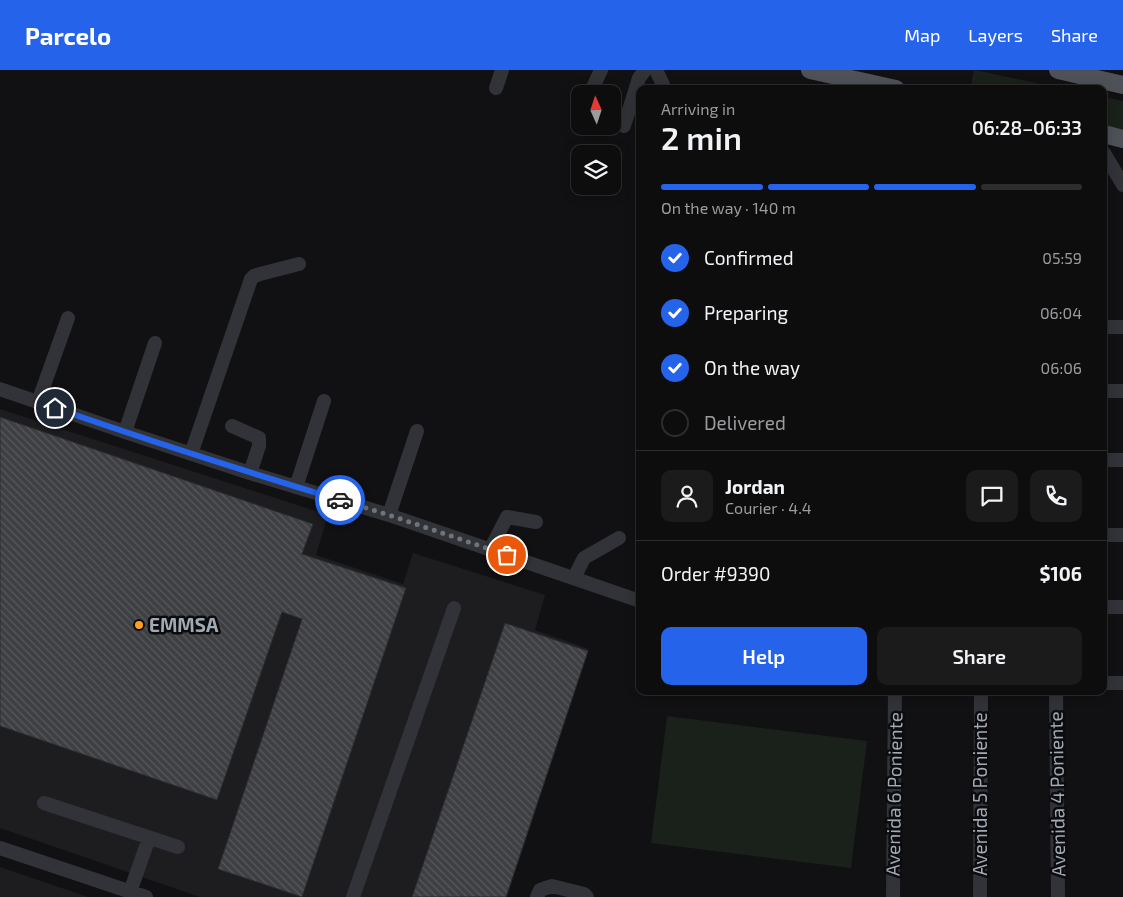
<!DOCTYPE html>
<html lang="en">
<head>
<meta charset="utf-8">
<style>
	body { margin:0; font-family:"Exo 2",sans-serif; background:#1b1b1c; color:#f1f3f6; height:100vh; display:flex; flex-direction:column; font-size:19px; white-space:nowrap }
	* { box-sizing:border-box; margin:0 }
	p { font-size:16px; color:#9a9c9e }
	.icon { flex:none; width:28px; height:28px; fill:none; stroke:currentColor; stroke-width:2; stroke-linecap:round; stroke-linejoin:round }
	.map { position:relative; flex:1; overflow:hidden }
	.panel { position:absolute; left:636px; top:15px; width:471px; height:610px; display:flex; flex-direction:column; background:#0d0d0e; border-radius:10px; box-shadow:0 2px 12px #0003,0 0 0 1px #2d2d2e }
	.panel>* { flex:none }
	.needle { width:32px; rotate:357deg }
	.buttons { position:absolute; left:571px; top:15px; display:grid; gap:10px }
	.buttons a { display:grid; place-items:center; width:50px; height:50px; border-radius:10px; background:#0d0d0e; box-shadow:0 2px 12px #0003,0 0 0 1px #2d2d2e; font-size:25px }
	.pin { position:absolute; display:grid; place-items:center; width:42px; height:42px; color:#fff; margin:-21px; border:2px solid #fff; border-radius:50%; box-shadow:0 1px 5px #0007 }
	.courier { position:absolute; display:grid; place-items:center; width:50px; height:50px; margin:-25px; border:4px solid #2563eb; border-radius:50%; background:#fff; color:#222; box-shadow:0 1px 6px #0007 }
	.overview em { font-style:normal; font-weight:600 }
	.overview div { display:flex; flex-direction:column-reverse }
	.overview { display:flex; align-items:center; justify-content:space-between; height:85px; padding:0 25px }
	h1 { font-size:32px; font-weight:600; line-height:38px }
	.bar { display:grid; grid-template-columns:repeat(4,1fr); gap:8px 5px; align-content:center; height:60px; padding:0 25px }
	.bar i { height:6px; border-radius:4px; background:#2d2d2e }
	.bar .selected { background:#2563eb }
	.bar p { grid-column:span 4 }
	.line { display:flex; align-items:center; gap:12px; padding:0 25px; border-top:1px solid #2d2d2e }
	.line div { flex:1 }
	.round { display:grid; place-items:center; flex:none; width:52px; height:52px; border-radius:10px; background:#1b1b1c }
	ol { padding:0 25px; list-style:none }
	li { display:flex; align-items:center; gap:15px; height:55px }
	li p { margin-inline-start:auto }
	li .icon { padding:5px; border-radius:50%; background:#2563eb; color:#fff; stroke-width:4 }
	li:last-child { color:#9a9c9e }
	li i { width:28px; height:28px; border:2px solid #2d2d2e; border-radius:50% }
	.action { display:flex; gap:10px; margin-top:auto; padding:10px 25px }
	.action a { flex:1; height:58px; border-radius:10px; background:#2563eb; color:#fff; font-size:20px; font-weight:600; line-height:58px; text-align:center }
	.action a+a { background:#1b1b1c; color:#f1f3f6 }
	header { display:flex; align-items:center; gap:30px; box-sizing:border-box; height:70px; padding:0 25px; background:#2563eb; color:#fff }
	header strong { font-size:24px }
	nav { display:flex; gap:28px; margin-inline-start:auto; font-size:18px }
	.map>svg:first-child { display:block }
	.built { fill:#1d1d20 }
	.park { fill:#19211a }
	.building { fill:url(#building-back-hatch); stroke:#2b2b2f }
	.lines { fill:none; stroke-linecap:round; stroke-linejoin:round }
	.minor { stroke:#323338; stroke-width:14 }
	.major { stroke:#4e5157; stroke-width:18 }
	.done { stroke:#6f747c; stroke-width:5; stroke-dasharray:0 9 }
	.route { stroke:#2563eb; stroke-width:6 }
	.poi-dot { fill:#ffa01d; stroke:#0c0c0e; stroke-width:2 }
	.labels { text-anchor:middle; stroke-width:5; stroke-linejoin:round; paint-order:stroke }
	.poi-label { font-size:19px; font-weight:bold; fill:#a1a9b5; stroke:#0c0c0e; text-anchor:start }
	.street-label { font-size:19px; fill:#a1a9b5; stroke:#0c0c0e }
</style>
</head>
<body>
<header>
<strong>Parcelo</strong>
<nav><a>Map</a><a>Layers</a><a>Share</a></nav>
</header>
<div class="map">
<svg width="1123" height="827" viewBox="0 0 1123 827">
	<defs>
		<pattern id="building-back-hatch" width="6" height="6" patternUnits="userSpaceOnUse" patternTransform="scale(1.25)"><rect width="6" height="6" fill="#3d3f43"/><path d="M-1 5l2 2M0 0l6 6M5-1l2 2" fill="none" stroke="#56585c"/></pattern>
	</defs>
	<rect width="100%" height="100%" fill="#111113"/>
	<path class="built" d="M 0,339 L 328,445 L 316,485 L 403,514 L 413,483 L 545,525 L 535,560 L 589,579 L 507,827 L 200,827 L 0,758 Z
		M 0,797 L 88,827 L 0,827 Z"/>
	<path class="park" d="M 974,0 L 975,0 L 1064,19 L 970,19 Z
		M 1104,27 L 1123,31 L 1123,64 L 1104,60 Z
		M 667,646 L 867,671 L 851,798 L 651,773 Z"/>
	<path class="building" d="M 0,347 L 313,454 L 302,484 L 406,518 L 302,827 L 218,799 L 302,549 L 282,542 L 217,730 L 0,656 Z
		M 505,553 L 588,581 L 506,827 L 412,827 Z"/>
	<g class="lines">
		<path class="minor" d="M 656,0 L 665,19
			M 496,18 L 502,0
			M 590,24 L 601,0
			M 624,56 L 639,8 L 645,0
			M 1104,83 L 1123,115
			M 1104,257 L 1123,257
			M 0,319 L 125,362 L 250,403 L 389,445 L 640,531
			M 1104,321 L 1123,321
			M 38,332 L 68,248
			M 232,356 L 259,368 L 259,376 L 250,403
			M 125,362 L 155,273
			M 191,384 L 251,209 L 254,206 L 260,204 L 299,194
			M 1104,390 L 1123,390
			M 296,417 L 324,331
			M 389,445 L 417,361
			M 1104,465 L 1123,465
			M 490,480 L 507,447 L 536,452
			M 574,508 L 584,488 L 619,468
			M 1104,537 L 1123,537
			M 1104,613 L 1123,613
			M 1056,621 L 1058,827
			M 44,733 L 178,777
			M 0,778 L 146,827
			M 130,822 L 149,768
			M 353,827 L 454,538
			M 537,827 L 540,820 L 552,816 L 584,824 L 587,827
			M 893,827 L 895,621
			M 980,827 L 981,621"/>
		<path class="major" d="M 810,0 L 896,19
			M 1058,0 L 1123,15
			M 1104,64 L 1123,69"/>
	</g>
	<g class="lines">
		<path class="done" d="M 340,430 L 389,445 L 507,485"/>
		<path class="route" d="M 55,338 C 150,371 244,401 340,430"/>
	</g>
	<circle class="poi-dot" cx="139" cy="555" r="5"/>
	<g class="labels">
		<g class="poi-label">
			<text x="149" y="562">EMMSA</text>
		</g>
		<g class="street-label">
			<text transform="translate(894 724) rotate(-89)" y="7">Avenida 6 Poniente</text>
			<text transform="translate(980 724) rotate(-90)" y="7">Avenida 5 Poniente</text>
			<text transform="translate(1057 724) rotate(-91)" y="7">Avenida 4 Poniente</text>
		</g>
	</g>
</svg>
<div class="buttons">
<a><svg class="needle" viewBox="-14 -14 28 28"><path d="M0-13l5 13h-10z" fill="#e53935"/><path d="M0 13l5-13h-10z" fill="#9a9c9e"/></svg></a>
<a><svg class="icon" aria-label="layers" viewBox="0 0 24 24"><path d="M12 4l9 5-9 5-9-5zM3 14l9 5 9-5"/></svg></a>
</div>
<div class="pin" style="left:507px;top:485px;background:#ea580c"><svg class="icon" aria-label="bag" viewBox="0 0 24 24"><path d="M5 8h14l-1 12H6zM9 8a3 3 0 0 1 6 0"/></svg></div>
<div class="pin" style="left:55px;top:338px;background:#1f2937"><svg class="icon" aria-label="home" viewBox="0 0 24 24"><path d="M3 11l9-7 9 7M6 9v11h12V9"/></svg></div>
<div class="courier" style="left:340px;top:430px"><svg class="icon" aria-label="car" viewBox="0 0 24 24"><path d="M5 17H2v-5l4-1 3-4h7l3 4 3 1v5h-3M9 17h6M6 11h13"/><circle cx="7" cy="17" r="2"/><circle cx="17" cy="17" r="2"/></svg></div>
<section class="panel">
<div class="overview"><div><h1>2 min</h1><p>Arriving in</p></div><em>06:28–06:33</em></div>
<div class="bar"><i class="selected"></i><i class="selected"></i><i class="selected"></i><i></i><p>On the way · 140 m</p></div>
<ol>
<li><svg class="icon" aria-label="check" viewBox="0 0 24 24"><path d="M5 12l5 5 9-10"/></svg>Confirmed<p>05:59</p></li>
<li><svg class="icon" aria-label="check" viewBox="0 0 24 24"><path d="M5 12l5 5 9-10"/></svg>Preparing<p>06:04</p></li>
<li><svg class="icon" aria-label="check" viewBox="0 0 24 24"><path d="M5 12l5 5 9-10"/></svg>On the way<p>06:06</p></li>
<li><i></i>Delivered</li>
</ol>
<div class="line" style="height:90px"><a class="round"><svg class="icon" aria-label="person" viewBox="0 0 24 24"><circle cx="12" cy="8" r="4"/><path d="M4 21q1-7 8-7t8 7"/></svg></a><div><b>Jordan</b><p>Courier · 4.4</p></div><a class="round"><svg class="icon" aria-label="chat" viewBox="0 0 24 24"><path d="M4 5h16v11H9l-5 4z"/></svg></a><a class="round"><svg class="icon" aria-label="phone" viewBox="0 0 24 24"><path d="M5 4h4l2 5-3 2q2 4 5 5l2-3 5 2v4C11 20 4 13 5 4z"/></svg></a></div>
<div class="line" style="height:65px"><div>Order #9390</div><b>$106</b></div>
<div class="action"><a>Help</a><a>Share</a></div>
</section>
</div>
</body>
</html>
